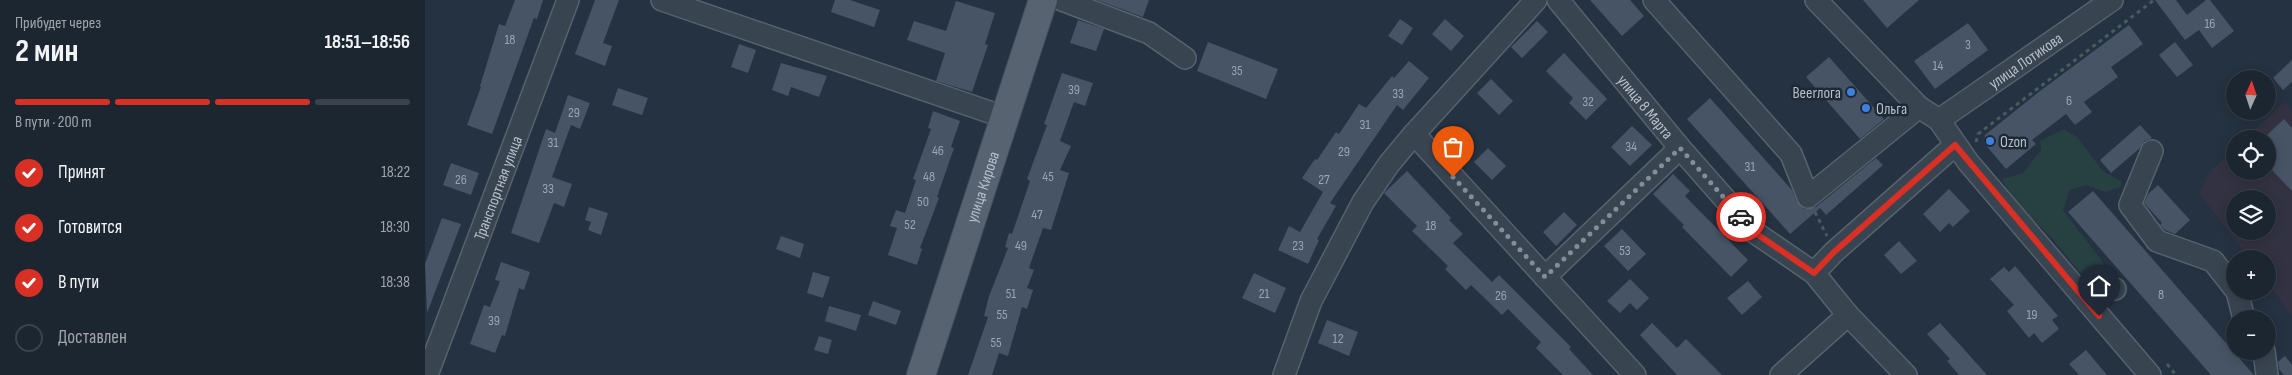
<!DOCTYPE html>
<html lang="ru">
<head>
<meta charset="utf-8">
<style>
	body { margin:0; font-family:"Sofia Sans Condensed",sans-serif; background:#29323d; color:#f1f3f6; height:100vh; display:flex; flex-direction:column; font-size:19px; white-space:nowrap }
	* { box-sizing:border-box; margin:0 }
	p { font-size:16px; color:#a0a5ab }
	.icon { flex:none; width:28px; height:28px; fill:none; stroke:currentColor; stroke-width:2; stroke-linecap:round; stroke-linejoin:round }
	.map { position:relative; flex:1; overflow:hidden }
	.details { display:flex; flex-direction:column; background:#1c2631; width:425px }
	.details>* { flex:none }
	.needle { width:32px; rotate:3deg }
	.controls { position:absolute; left:1801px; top:70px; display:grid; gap:10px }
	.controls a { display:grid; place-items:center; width:50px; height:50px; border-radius:50%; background:#1c2631; box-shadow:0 2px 12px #0003,0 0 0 1px #3a434d; font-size:25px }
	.pin { position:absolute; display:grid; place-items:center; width:42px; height:42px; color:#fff; margin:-51px -21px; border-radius:50% 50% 50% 0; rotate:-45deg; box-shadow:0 0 5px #0007 }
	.pin .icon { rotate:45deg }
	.courier { position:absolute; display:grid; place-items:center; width:50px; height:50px; margin:-25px; border:4px solid #d93025; border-radius:50%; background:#fff; color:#222; box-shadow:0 1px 6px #0007 }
	.headline em { font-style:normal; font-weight:700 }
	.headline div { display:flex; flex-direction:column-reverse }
	.headline { display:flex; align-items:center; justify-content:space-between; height:85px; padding:0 15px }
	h1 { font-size:32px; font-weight:700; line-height:38px }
	.bar { display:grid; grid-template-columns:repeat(4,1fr); gap:8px 5px; align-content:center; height:60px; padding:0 15px }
	.bar i { height:6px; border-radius:4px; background:#3a434d }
	.bar .current { background:#d93025 }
	.bar p { grid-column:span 4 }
	ol { padding:0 15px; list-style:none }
	li { display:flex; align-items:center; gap:15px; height:55px }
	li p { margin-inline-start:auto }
	li .icon { padding:5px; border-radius:50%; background:#d93025; color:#fff; stroke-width:4 }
	li:last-child { color:#a0a5ab }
	li i { width:28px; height:28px; border:2px solid #3a434d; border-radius:50% }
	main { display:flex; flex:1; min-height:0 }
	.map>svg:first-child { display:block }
	.medical { fill:#333242; fill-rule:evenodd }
	.green { fill:#274042 }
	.building { fill:#465465 }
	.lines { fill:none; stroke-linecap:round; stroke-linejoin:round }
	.minor-casing { stroke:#57626e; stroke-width:24 }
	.major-casing { stroke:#434d5a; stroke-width:30 }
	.path { stroke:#455d5f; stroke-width:3; stroke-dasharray:4 4; stroke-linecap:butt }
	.minor { stroke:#394451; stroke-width:21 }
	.major { stroke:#576371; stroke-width:28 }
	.done { stroke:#838e9b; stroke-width:5; stroke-dasharray:0 9 }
	.route { stroke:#d93025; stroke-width:6 }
	.shop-dot { fill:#3f7fe0; stroke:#1e2936; stroke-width:2 }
	.labels { text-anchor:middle; stroke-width:5; stroke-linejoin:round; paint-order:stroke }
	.number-label { font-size:14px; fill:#9aa4b2 }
	.street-label { font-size:16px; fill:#b6bfcb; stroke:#1e2936 }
	.poi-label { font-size:16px; fill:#b6bfcb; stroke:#1e2936; text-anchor:start }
</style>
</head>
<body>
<main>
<section class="details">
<div class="headline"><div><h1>2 мин</h1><p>Прибудет через</p></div><em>18:51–18:56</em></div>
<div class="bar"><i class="current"></i><i class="current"></i><i class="current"></i><i></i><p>В пути · 200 m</p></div>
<ol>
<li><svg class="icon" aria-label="check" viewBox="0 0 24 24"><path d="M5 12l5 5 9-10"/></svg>Принят<p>18:22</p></li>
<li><svg class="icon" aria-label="check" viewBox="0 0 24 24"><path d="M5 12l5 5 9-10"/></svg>Готовится<p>18:30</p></li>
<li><svg class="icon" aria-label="check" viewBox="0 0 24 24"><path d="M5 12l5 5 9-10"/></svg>В пути<p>18:38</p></li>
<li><i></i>Доставлен</li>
</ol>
</section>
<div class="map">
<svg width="1867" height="375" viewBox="0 0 1867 375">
	<rect width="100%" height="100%" fill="#253241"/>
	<path class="medical" d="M 1860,101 L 1867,111 L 1867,316 L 1843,284 L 1842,259 L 1824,259 L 1774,193 L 1782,175 L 1810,148 L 1810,171 L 1842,171 L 1842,139 L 1820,139 ZM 1810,199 L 1842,199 L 1842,231 L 1810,231 Z"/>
	<path class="green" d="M 1639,129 L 1652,137 L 1678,171 L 1696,181 L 1696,187 L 1680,192 L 1661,185 L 1645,190 L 1638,210 L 1677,261 L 1685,280 L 1664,284 L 1626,237 L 1586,198 L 1577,179 L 1598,173 L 1616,150 L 1615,141 Z"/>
	<path class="building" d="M 90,0 L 118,0 L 112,19 L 109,18 L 67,134 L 42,125 L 56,87 L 55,86 L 74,24 L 80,26 Z
		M 170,0 L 194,0 L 178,43 L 187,46 L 180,66 L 150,54 Z
		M 410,0 L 425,0 L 455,10 L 449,27 L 406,12 Z
		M 672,0 L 724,0 L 718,17 Z
		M 1165,0 L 1205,0 L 1219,16 L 1197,36 Z
		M 1438,0 L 1494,0 L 1462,28 Z
		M 1730,0 L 1751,0 L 1762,15 L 1781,0 L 1785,0 L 1809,31 L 1787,48 L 1774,30 L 1760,40 Z
		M 531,1 L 570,13 L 560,44 L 563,45 L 547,92 L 511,81 L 520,53 L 482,40 L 489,21 L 521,31 Z
		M 975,19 L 988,28 L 977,45 L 963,36 Z
		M 1020,19 L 1039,36 L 1026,51 L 1007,34 Z
		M 653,20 L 679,29 L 671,51 L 645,43 Z
		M 1112,21 L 1123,32 L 1097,58 L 1086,47 Z
		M 1543,23 L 1563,50 L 1510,89 L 1489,61 Z
		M 1704,25 L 1718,44 L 1686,67 L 1693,77 L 1659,102 L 1667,112 L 1650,125 L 1641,114 L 1607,140 L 1611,144 L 1581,169 L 1559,143 L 1560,135 L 1615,91 Z
		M 783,42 L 853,69 L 841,99 L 772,71 Z
		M 1750,42 L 1768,65 L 1752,77 L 1734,55 Z
		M 314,44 L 331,50 L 323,73 L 306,67 Z
		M 1139,53 L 1182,99 L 1161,120 L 1144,103 L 1148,98 L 1121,71 Z
		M 1404,57 L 1459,119 L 1435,139 L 1381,77 Z
		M 1867,60 L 1867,82 L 1858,90 L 1848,78 Z
		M 984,61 L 1004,78 L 978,110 L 972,105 L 905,203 L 911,206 L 892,239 L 894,240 L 883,264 L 853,250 L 864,226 L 875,232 L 898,192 L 877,178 L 890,159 L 892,160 L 911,132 L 914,134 L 934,104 L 941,108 L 967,76 L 969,78 Z
		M 356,63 L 402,76 L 394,97 L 366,87 L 363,96 L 347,90 Z
		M 637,73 L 668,83 L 660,106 L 649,102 L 635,141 L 646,146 L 635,170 L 644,173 L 626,230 L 618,228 L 604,268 L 609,270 L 602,288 L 608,290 L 602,309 L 597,307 L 583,356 L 574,353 L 567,375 L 543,375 L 563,317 L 559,316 L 564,296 L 583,248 L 580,247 L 584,233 L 587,234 L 605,181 L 602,179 L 622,125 L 619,124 Z
		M 1066,79 L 1088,101 L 1074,115 L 1052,93 Z
		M 193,88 L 223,98 L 217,115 L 187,105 Z
		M 143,95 L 165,103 L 155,129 L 146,125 L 127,177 L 147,184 L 139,207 L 129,203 L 114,243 L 86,233 L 121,129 L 130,133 Z
		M 1285,98 L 1367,190 L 1372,202 L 1379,209 L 1391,207 L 1451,158 L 1458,165 L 1401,215 L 1395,208 L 1365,234 L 1262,119 Z
		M 508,111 L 535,121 L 526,147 L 529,148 L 512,197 L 514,198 L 495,248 L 497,249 L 492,265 L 463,255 L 472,228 L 465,226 L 471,210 L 480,213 L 491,180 L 488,179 L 506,129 L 503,128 Z
		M 1859,119 L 1867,128 L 1867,191 L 1842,165 L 1842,135 Z
		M 1715,125 L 1727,138 L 1719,141 L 1715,148 L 1686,173 L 1675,160 Z
		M 1207,126 L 1227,145 L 1205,166 L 1186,147 Z
		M 1063,148 L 1081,166 L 1067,180 L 1049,162 Z
		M 26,163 L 54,173 L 46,195 L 18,185 Z
		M 982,171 L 1026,218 L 1024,220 L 1038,234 L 1028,243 L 1067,282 L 1074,275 L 1146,347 L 1144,349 L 1168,375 L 1138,375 L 1111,348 L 1116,342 L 1083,309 L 1077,315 L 1046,285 L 1041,290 L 1020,269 L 1023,266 L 987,231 L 992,226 L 959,193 Z
		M 1248,174 L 1265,191 L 1260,196 L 1323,260 L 1306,277 L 1257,227 L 1259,225 L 1228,194 Z
		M 1733,185 L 1765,220 L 1750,234 L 1740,230 L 1735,225 L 1737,223 L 1719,203 L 1723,194 Z
		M 1524,189 L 1545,211 L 1528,227 L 1524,223 L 1515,232 L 1498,214 Z
		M 1668,191 L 1829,375 L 1786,375 L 1643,212 Z
		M 164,207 L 183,213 L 176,235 L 163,230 L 166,222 L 160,220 Z
		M 1139,212 L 1152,225 L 1131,246 L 1118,232 Z
		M 17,218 L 36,224 L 2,313 L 0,264 Z
		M 1197,229 L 1221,254 L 1203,271 L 1179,246 Z
		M 356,236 L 379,244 L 375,258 L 351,249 Z
		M 1474,241 L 1492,261 L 1476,274 L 1459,255 Z
		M 76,262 L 105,272 L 99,290 L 94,288 L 80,336 L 77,335 L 70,353 L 45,344 L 59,305 L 65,307 L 75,281 L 70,280 Z
		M 1590,266 L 1633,316 L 1627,320 L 1634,329 L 1617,343 L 1609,333 L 1604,338 L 1582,311 L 1589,305 L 1565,279 L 1579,267 L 1584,272 Z
		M 388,272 L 405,277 L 398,298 L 382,293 Z
		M 829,273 L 861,288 L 850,313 L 817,298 Z
		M 1205,279 L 1224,298 L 1212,310 L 1205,303 L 1195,313 L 1182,301 Z
		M 1323,281 L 1337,297 L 1317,315 L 1302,298 Z
		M 448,301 L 476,311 L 471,325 L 443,315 Z
		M 404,306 L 436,315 L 431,331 L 400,321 Z
		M 902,320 L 933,332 L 924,356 L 893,343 Z
		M 1227,323 L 1252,348 L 1261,339 L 1297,375 L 1252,375 L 1215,335 Z
		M 1515,323 L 1537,347 L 1562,375 L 1534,375 L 1522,361 L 1525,359 L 1502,334 Z
		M 394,336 L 407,340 L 403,354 L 389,350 Z
		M 1661,350 L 1682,375 L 1654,375 L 1644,364 Z
		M 1860,356 L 1867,365 L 1867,375 L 1859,375 L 1854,369 L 1853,362 Z"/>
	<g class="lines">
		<defs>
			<g id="minor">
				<path d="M 237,0 L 579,117"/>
				<path d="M 637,0 L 724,33 L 760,58"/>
				<path id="s1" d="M 1133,0 L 1255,148 L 1329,232 L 1389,273 L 1423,315 L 1481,375"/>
				<path d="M 1229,0 L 1366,154 L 1383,197 L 1494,107"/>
				<path d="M 1391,0 L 1494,107 L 1514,120 L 1543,162 L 1725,375"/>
				<path id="s2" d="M 1514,120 L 1687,0"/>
				<path d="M 989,134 L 1210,375"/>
				<path d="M 1727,151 L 1705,205 L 1732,241 L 1788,261 L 1810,289"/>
				<path d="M 1389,273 L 1409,252 L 1530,145"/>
				<path d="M 1120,277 L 1255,148"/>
				<path d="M 1812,291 L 1819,319"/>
				<path d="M 1662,301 L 1678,291 L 1690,289"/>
				<path d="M 1839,351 L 1842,375"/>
				<path id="s3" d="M 2,375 L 143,0"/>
				<path d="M 859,375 L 886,301 L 938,202 L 964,164 L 989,134 L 1111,0"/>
				<path d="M 1356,375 L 1423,315"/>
			</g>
			<g id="major">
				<path id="s4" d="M 496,375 L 618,0"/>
			</g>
		</defs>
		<use href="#minor" class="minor-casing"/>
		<use href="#major" class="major-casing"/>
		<path class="path" d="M 1551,142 L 1553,134 L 1729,0
			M 1390,212 L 1402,236
			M 1742,364 L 1751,375"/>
		<use href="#minor" class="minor"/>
		<use href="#major" class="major"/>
	</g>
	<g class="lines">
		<path class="done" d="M 1028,177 L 1120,277 L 1255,148 L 1316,217"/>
		<path class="route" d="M 1316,217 L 1329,232 L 1389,273 L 1409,252 L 1530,145 L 1674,316"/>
	</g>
	<g class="shop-dot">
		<circle cx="1426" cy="92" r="5"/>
		<circle cx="1441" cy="108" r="5"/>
		<circle cx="1565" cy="141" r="5"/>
	</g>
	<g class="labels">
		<g class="number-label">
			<text x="1785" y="28">16</text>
			<text x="85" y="44">18</text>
			<text x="1543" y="49">3</text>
			<text x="1513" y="70">14</text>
			<text x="812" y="75">35</text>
			<text x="649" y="94">39</text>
			<text x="973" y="98">33</text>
			<text x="1644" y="105">6</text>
			<text x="1163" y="106">32</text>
			<text x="149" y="117">29</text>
			<text x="940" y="129">31</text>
			<text x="128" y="147">31</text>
			<text x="1206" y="151">34</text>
			<text x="513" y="155">46</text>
			<text x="919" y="156">29</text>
			<text x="1325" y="171">31</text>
			<text x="504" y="181">48</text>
			<text x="623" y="181">45</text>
			<text x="36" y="184">26</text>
			<text x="899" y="184">27</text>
			<text x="123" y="193">33</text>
			<text x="498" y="206">50</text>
			<text x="612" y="219">47</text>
			<text x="485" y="229">52</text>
			<text x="1006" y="230">18</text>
			<text x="596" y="250">49</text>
			<text x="873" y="250">23</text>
			<text x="1200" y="255">53</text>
			<text x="586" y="298">51</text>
			<text x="839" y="298">21</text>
			<text x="1736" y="299">8</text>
			<text x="1076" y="300">26</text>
			<text x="577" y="319">55</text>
			<text x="1607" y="319">19</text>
			<text x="69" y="325">39</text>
			<text x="913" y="343">12</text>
			<text x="571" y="347">55</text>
		</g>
		<g class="street-label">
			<text dy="6" stroke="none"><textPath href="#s2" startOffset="105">улица Лотикова</textPath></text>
			<text dy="6" stroke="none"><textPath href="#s1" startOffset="138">улица 8 Марта</textPath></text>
			<text dy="6" stroke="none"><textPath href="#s3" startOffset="200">Транспортная улица</textPath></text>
			<text dy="6" stroke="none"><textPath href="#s4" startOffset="198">улица Кирова</textPath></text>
		</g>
		<g class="poi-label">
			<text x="1416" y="98" text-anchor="end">Beerлога</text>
			<text x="1451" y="114">Ольга</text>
			<text x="1575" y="147">Ozon</text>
		</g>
	</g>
</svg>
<div class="controls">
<a><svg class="needle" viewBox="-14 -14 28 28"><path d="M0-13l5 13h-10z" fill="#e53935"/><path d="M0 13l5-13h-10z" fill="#a0a5ab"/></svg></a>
<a><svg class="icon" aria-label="locate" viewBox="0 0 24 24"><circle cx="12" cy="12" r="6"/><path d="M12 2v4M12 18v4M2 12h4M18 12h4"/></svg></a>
<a><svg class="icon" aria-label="layers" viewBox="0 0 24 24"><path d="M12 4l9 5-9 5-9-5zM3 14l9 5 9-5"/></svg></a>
<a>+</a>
<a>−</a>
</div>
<div class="pin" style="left:1028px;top:177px;background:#ea580c"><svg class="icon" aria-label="bag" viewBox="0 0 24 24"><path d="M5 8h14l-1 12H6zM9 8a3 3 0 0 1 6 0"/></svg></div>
<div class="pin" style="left:1674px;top:316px;background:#1f2937"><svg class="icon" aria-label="home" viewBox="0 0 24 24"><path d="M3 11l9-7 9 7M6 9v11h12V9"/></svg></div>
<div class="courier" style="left:1316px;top:217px"><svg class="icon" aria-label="car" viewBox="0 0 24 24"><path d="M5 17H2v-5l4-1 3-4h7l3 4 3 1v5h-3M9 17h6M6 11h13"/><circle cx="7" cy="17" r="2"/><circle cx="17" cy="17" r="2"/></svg></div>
</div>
</main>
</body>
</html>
